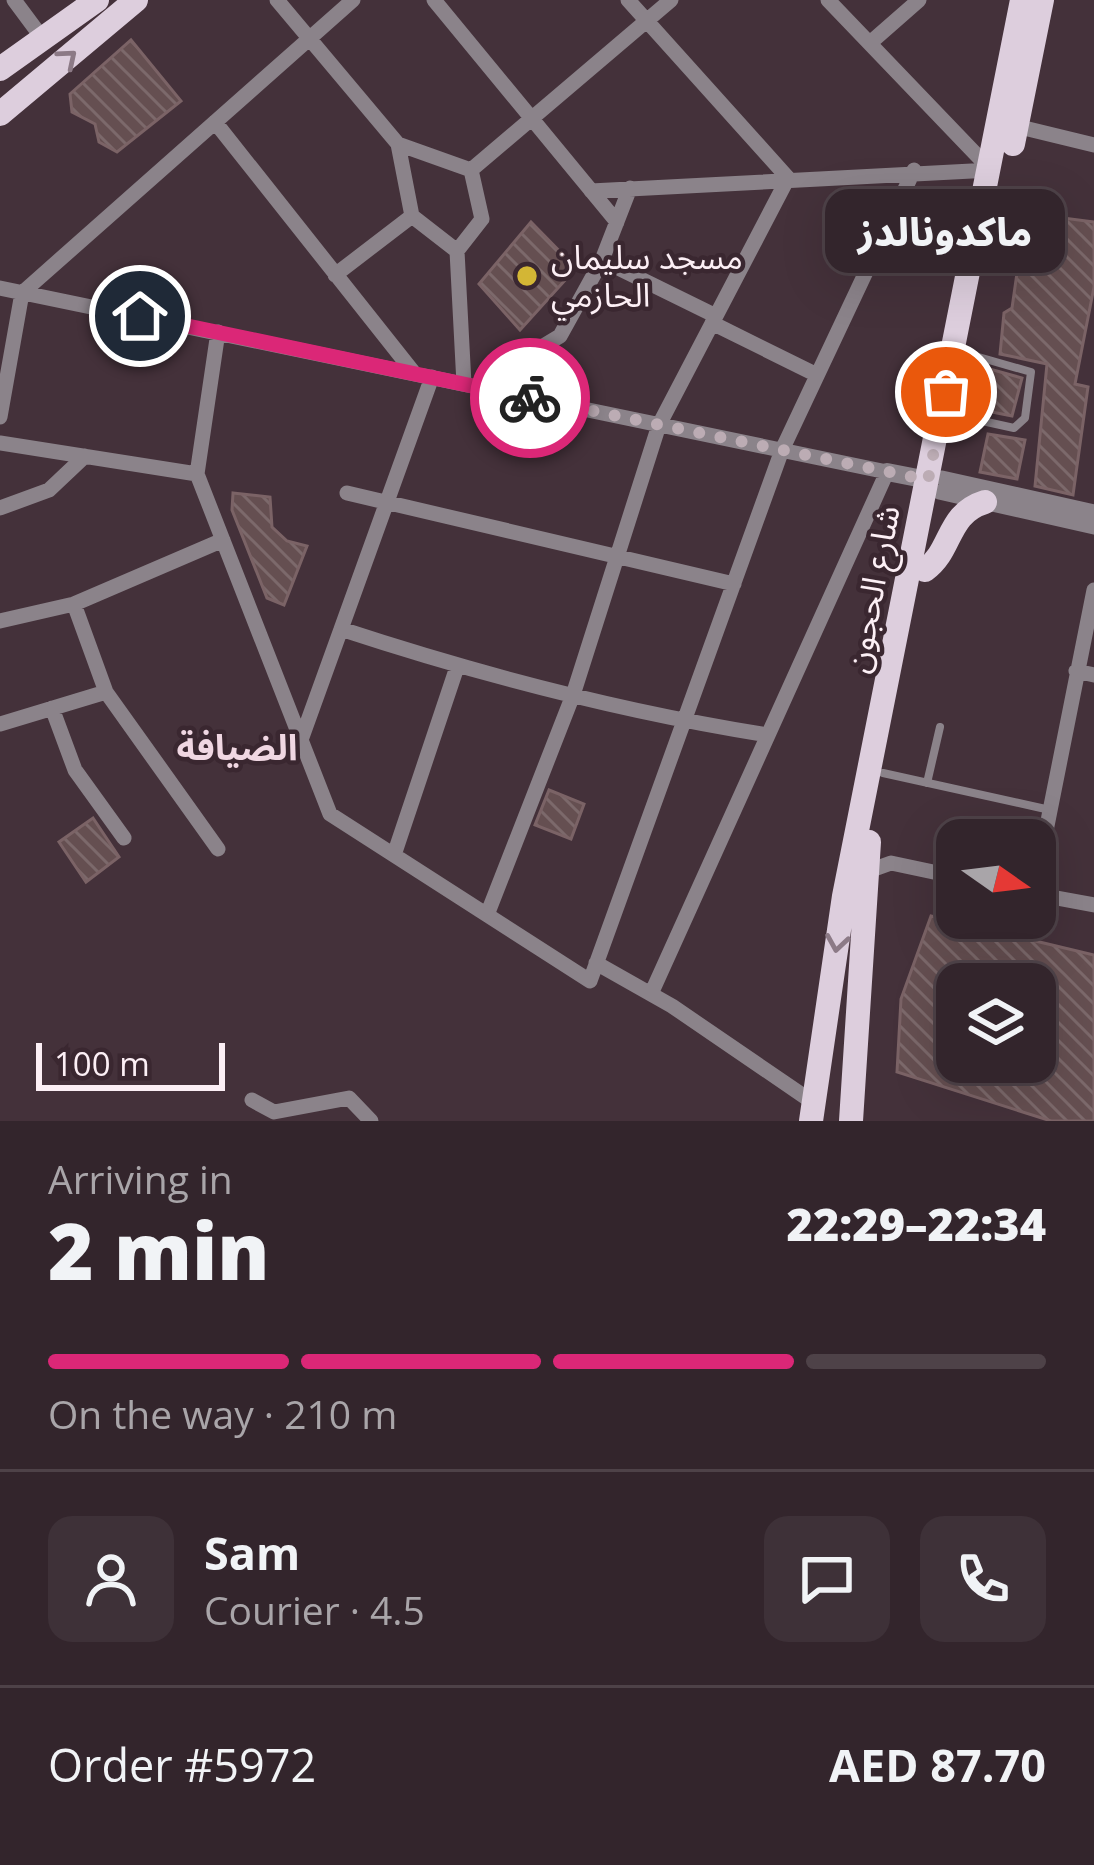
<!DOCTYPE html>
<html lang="en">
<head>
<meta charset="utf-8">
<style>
	body { margin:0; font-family:"Open Sans","Noto Sans Arabic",sans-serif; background:#3e3138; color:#f1f3f6; height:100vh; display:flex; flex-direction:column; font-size:45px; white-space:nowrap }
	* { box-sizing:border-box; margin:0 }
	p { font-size:39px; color:#a9a5a9 }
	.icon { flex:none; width:66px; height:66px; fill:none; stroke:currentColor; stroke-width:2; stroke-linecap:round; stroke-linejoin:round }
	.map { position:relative; height:1121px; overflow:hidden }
	.sheet { display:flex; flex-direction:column; background:#33252c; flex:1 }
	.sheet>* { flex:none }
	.needle { width:78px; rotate:104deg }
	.controls { position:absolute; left:936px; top:819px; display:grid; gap:24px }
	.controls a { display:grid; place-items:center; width:120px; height:120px; border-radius:24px; background:#33252c; box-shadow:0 12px 48px #0002,0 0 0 3px #4e4248; font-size:60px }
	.scale { position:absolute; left:36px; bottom:30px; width:189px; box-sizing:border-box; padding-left:12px; border:6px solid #fceff5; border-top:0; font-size:33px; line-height:42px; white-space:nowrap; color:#fceff5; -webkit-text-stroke:9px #3a2730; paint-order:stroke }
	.pin { position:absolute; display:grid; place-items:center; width:102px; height:102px; color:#fff; margin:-51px; border:6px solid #fff; border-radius:50%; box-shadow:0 3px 12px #0007 }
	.courier { position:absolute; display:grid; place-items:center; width:120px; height:120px; margin:-60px; border:9px solid #db2777; border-radius:50%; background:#fff; color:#222; box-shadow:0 3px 15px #0007 }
	.bubble { position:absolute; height:84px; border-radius:24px; background:#33252c; box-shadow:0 12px 48px #0002,0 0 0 3px #4e4248; font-size:39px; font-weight:800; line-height:84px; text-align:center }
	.head em { font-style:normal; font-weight:800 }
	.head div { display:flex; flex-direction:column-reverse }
	.head { display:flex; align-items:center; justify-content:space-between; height:204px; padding:0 48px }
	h1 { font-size:78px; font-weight:800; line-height:90px }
	.bar { display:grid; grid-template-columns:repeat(4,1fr); gap:18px 12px; align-content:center; height:144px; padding:0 48px }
	.bar i { height:15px; border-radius:9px; background:#4e4248 }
	.bar .active { background:#db2777 }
	.bar p { grid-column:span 4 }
	.line { display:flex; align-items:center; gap:30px; padding:0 48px; border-top:3px solid #4e4248 }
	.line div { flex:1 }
	.round { display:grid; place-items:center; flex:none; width:126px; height:126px; border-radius:24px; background:#3e3138 }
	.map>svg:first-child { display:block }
	.building { fill:url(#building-back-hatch); stroke:#7b6366; stroke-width:3; fill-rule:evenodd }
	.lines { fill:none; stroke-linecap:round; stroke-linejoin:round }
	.service { stroke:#8b838a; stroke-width:8 }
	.minor { stroke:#8b838a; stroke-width:15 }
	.tertiary { stroke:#8b838a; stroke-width:18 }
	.primary { stroke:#ddcedd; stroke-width:24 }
	.oneway { stroke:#8c7a86 }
	.done { stroke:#bcacb4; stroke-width:12; stroke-dasharray:0 21.6 }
	.route { stroke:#db2777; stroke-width:15 }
	.poi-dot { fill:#d3b635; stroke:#3a2730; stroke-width:4.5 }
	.labels { text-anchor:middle; stroke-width:9; stroke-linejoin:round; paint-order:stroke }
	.poi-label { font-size:33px; fill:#fceff5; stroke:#3a2730; text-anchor:start }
	.street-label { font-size:33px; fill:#fceff5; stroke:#3a2730 }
	.neighbourhood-label { font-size:36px; font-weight:bold; fill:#f0d7e2; stroke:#3a2730 }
</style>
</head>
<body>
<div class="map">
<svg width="1094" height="1121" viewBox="0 0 1094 1121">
	<defs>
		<pattern id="building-back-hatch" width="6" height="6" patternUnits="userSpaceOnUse" patternTransform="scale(3)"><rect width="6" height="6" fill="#654f51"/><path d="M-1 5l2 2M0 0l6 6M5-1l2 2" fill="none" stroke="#7c696b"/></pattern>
	</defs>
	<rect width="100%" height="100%" fill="#44313a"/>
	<path class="building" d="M 131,40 L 181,101 L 117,152 L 99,142 L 95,124 L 72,112 L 70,94 Z
		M 1017,212 L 1094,222 L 1094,287 L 1075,384 L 1088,387 L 1073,495 L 1035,486 L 1047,364 L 1000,354 L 1004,313 L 1012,308 L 1018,266 L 1005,263 Z
		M 531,222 L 576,268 L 520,330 L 479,284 Z
		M 986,368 L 1022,378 L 1012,416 L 977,409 Z
		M 988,434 L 1025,440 L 1017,479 L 980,472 Z
		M 233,493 L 270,497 L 272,527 L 287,541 L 307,546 L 284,605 L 267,598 L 232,510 Z
		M 549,790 L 584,804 L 571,839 L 535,825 Z
		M 93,818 L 119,857 L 86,882 L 59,842 Z
		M 931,916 L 1094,955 L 1094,1121 L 1051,1121 L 897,1072 L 901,999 ZM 957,984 L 1035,984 L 1035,1062 L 957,1062 Z"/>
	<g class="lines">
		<path class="service" d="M 955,415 L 1014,428 L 1025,418 L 1031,372 L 968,354
			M 883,773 L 1050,810
			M 927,783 L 940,727"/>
		<path class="minor" d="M 14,0 L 43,39
			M 277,0 L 398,144 L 412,216 L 457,251 L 464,384
			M 434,0 L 617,222
			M 870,43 L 919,0
			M 215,122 L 414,373
			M 1016,126 L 1094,145
			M 398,144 L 471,170 L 671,0
			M 630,188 L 602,260 L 716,316
			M 591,191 L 991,170 L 828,0
			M 457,251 L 482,219 L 471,170
			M 335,275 L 412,216
			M 0,288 L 887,472 L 651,994
			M 712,323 L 817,375
			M 218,332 L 197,474 L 330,814 L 590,981 L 782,450 L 914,170
			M 477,386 L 560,336 L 602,260
			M 0,417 L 22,293 L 353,0
			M 0,443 L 197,474
			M 942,478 L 1094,512
			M 939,492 L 1094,527
			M 347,493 L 734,584
			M 0,508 L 49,490 L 85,456
			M 74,604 L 106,692 L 218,849
			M 0,621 L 74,604 L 223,540
			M 341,629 C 481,675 623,712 768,735
			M 1076,671 L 1094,675
			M 52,708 L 75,770 L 124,838
			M 0,724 L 106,692
			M 301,740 L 432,377
			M 394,855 L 457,667
			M 866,872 L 891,863 L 957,877
			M 1035,886 L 1094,590
			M 1035,894 L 1094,905
			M 487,915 L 573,695 L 659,425 L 788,178 L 628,0
			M 596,963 L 672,1006 L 811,1101
			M 252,1100 L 274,1112 L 349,1098 L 371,1121"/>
		<path class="tertiary" d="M 887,472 L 928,480"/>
		<path class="primary" d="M 0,69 L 97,0
			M 0,114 L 136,0
			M 1013,144 L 1042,0
			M 925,570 C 953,550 946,514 985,502
			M 811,1121 L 844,896 L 1022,0
			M 851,1121 L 869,842"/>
	</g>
	<defs><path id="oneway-chevron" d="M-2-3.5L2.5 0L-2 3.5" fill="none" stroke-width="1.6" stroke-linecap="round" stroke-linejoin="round" transform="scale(3)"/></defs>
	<g class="oneway">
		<use href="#oneway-chevron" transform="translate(68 58) rotate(-40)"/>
		<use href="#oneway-chevron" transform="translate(837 943) rotate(99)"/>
	</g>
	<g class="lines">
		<path class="done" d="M 530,398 L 928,480 L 946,392"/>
		<path class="route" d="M 140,316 L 530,398"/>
	</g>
	<circle class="poi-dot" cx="527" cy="276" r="12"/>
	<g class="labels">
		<g class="poi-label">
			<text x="551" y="269">مسجد سليمان<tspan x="551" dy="38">الحازمي</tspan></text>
		</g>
		<g class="street-label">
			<text transform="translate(872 589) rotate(-79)" y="12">شارع الحجون</text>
		</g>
		<g class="neighbourhood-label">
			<text x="237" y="760">الضيافة</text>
		</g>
	</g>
</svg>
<div class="controls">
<a><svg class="needle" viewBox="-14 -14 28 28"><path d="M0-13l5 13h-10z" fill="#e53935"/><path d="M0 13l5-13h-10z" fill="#a9a5a9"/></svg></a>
<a><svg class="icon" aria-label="layers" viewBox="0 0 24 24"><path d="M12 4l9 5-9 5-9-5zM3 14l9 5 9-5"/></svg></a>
</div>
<div class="scale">100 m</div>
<div class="pin" style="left:946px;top:392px;background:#ea580c"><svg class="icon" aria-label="bag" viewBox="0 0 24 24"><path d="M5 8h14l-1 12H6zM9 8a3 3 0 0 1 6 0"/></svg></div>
<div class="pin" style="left:140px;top:316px;background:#1f2937"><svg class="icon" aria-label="home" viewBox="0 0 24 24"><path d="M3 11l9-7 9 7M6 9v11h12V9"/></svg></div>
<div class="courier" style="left:530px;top:398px"><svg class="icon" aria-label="bike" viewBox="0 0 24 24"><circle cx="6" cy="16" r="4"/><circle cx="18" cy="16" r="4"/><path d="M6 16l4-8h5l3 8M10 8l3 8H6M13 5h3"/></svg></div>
<div class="bubble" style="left:825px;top:189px;width:240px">ماكدونالدز</div>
</div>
<section class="sheet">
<div class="head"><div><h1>2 min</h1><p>Arriving in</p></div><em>22:29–22:34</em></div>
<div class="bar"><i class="active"></i><i class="active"></i><i class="active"></i><i></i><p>On the way · 210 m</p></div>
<div class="line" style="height:216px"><a class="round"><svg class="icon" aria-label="person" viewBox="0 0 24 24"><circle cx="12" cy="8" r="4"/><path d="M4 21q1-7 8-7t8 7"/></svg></a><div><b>Sam</b><p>Courier · 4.5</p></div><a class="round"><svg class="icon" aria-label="chat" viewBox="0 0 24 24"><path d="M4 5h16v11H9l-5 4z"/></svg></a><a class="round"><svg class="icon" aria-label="phone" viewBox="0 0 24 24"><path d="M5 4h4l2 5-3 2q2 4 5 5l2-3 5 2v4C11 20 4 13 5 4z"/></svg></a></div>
<div class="line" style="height:156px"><div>Order #5972</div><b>AED 87.70</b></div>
</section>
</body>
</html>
